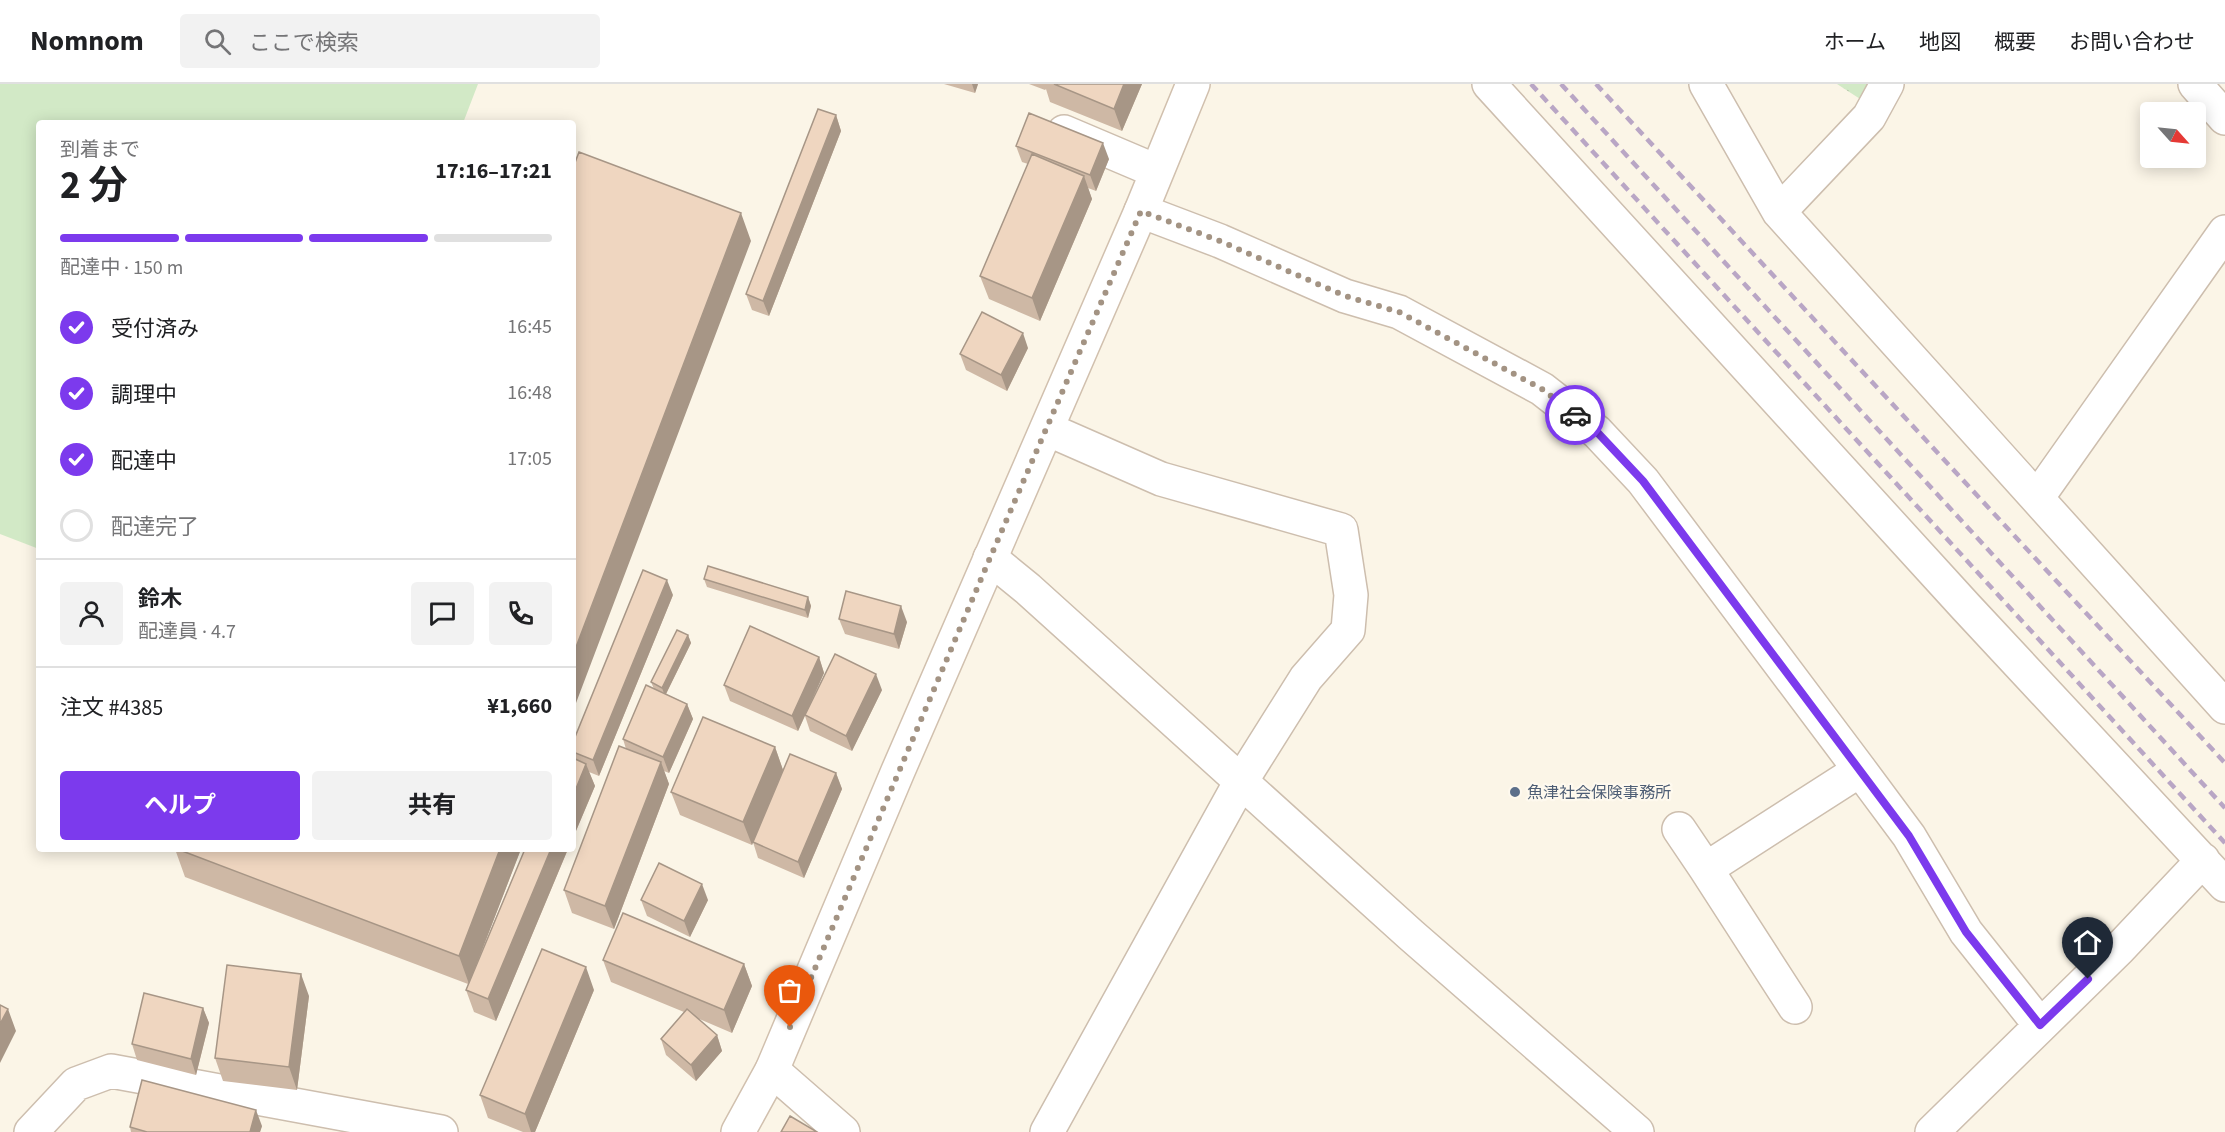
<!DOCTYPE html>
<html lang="ja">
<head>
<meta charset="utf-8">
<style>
	body { margin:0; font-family:"Source Sans 3","Noto Sans JP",sans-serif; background:#f2f2f2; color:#202124; height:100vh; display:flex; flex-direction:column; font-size:22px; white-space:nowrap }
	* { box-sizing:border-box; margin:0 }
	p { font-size:20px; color:#757577 }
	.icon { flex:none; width:33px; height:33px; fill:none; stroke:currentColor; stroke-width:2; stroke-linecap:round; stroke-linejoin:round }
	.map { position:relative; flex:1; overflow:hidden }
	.sheet { position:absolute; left:36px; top:36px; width:540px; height:732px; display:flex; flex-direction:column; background:#fff; border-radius:6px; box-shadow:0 3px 15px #0003 }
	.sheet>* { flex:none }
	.needle { width:39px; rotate:117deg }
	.tools { position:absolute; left:2140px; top:18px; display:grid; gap:12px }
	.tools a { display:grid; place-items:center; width:66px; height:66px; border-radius:6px; background:#fff; box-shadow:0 3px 15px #0003; font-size:30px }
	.pin { position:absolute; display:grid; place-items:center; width:51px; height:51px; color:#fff; margin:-62px -26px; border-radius:50% 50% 50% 0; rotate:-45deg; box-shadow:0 0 6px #0007 }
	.pin .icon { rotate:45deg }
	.courier { position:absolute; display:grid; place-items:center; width:60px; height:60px; margin:-30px; border:4px solid #7c3aed; border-radius:50%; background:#fff; color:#222; box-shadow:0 2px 8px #0007 }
	.headline em { font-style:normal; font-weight:700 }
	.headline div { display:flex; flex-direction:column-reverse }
	.headline { display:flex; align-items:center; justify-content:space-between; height:102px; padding:0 24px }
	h1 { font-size:39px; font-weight:700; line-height:45px }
	.bar { display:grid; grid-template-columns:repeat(4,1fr); gap:9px 6px; align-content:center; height:72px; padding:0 24px }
	.bar i { height:8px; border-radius:4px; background:#e0e0e0 }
	.bar .active { background:#7c3aed }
	.bar p { grid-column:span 4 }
	.line { display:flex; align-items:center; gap:15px; padding:0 24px; border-top:2px solid #e0e0e0 }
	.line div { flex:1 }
	.round { display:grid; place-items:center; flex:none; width:63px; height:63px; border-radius:6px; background:#f2f2f2 }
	ol { padding:0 24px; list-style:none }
	li { display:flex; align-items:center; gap:18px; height:66px }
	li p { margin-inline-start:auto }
	li .icon { padding:6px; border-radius:50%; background:#7c3aed; color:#fff; stroke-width:4 }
	li:last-child { color:#757577 }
	li i { width:33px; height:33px; border:3px solid #e0e0e0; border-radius:50% }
	.primary-button { display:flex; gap:12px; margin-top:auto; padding:12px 24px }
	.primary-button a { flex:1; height:69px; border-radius:6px; background:#7c3aed; color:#fff; font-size:24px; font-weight:700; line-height:69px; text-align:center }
	.primary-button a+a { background:#f2f2f2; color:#202124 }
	header { display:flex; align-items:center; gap:36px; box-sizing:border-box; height:84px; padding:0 30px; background:#fff; border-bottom:2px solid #e0e0e0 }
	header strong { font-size:28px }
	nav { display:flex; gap:33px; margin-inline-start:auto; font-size:21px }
	.search { width:420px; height:54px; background:#f2f2f2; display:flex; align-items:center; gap:15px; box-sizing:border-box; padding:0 21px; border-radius:6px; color:#757577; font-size:22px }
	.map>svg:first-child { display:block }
	.grass { fill:url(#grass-tufts) }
	.pitch { fill:#d2e9c6 }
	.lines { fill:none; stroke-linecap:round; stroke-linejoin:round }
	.street-casing { stroke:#cdbeae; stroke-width:36 }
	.secondary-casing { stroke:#d1c0ae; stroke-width:36 }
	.street { stroke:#fff; stroke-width:33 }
	.secondary { stroke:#fff; stroke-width:33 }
	.rail { stroke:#b9a6c5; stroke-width:4.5; stroke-dasharray:9 6; stroke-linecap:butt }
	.wall { fill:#ceb8a5 }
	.shaded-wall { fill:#a79686 }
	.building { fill:#efd6c0; stroke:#a79686; stroke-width:1.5 }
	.done { stroke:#a39383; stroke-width:6; stroke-dasharray:0 10.8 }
	.route { stroke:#7c3aed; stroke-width:8 }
	.service-dot { fill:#5c6f8a; stroke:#fef9ee; stroke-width:2 }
	.labels { text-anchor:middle; stroke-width:4.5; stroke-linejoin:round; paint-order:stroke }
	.service-label { font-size:16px; fill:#4e5e75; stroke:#fef9ee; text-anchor:start }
</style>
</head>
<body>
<header>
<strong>Nomnom</strong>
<div class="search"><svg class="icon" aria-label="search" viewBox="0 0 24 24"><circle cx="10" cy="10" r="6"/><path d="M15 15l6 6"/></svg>ここで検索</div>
<nav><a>ホーム</a><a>地図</a><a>概要</a><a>お問い合わせ</a></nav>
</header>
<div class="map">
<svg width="2225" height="1048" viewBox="0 0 2225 1048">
	<defs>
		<pattern id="grass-tufts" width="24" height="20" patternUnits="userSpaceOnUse" patternTransform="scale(1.5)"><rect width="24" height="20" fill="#d2e9c6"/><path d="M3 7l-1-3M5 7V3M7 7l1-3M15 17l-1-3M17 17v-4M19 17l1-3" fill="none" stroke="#afc0a3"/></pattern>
	</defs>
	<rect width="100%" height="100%" fill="#fbf5e7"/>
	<path class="grass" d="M 1837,0 L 1886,0 L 1874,24 Z"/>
	<path class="pitch" d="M 0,0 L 478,0 L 463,39 L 39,39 L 39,465 L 0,450 Z"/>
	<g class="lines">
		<defs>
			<path id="street" d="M 1489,0 L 1966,523 L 2225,801
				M 1706,0 L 1779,128 L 2225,623
				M 2195,0 L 2225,34
				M 1064,48 L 1156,87
				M 1141,127 L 1220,157 L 1345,212 L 1399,228 L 1542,305 L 1597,348 L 1643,397 L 1860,686 L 1909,752 L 1966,848 L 2040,941
				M 1779,128 L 1869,33 L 1887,0
				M 2037,414 L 2225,148
				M 990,474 L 1028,505 L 1411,851 L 1637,1048
				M 1679,745 L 1706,785 L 1860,686
				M 1706,785 L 1795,923
				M 772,986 L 843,1048
				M 31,1048 L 76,1000 L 111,987 L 441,1048
				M 1047,1048 L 1240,699 L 1306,594 L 1348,546 L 1351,511 L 1341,446 L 1161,395 L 1047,345
				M 1932,1048 L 2119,865 L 2203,776"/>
			<path id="secondary" d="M 738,1048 L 772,986 L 898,687 L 1141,127 L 1193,0"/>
		</defs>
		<use href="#street" class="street-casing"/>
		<use href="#secondary" class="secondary-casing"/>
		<use href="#street" class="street"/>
		<use href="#secondary" class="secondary"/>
		<path class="rail" d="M 1531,0 L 2225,759
			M 1561,0 L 2225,724
			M 1596,0 L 2225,679"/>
	</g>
	<path class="wall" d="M 944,0 L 978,0 L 975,9 Z
		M 1029,0 L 1142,0 L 1122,47 L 1050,18 L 1046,5 L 1045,6 Z
		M 836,31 L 841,47 L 769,232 L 752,226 L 746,210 Z
		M 1016,62 L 1109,75 L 1096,107 L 1088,104 L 1092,115 L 1040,237 L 989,215 L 980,192 L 1028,80 L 1022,78 Z
		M 1028,264 L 1007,307 L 966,286 L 960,270 Z
		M 704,495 L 808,513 L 811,522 L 808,534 L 707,503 Z
		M 673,511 L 599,692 L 589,688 L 595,702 L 573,754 L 573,658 Z
		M 839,535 L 907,538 L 899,565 L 845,550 Z
		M 688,551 L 691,559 L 666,610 L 687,620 L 693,635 L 669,689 L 664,687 L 669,700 L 614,845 L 572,829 L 564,806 L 626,665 L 623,655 L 654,605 L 651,598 Z
		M 819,573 L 824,589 L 813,614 L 882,606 L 852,667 L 810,647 L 805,632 L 798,647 L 730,617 L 724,601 Z
		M 775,663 L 783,686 L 752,761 L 680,731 L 671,708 Z
		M 836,689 L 842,705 L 804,794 L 758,774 L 753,758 Z
		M 175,765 L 521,765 L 480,871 L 525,765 L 568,765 L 496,937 L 474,928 L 466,906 L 468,900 L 185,793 Z
		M 641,816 L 708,816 L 690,853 L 647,832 Z
		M 603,876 L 744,880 L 752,902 L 732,949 L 697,934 L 717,951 L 722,967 L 696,997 L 666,971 L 661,955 L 684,928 L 611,898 Z
		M 594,906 L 535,1048 L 523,1048 L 488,1034 L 480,1011 Z
		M 309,912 L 297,1006 L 223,997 L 215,974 Z
		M 203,924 L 209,939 L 196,991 L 137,976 L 132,960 Z
		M 262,1042 L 260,1048 L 131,1048 L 130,1043 Z"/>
	<path class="shaded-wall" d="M 972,0 L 978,0 L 975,9 Z
		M 1124,0 L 1142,0 L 1122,47 L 1114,25 Z
		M 836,31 L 841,47 L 769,232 L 763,217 Z
		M 1103,59 L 1109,75 L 1096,107 L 1090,91 Z
		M 1084,92 L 1092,115 L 1040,237 L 1032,214 Z
		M 741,129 L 751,157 L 573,627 L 573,571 Z
		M 1023,249 L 1028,264 L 1007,307 L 1001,291 Z
		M 667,496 L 673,511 L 599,692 L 593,676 Z
		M 808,513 L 811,522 L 808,534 L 805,526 Z
		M 901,522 L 907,538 L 899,565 L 894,550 Z
		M 688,551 L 691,559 L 665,612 L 662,604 Z
		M 819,573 L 824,589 L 798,647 L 792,632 Z
		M 876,590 L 882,606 L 852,667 L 846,652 Z
		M 687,620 L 693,635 L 669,689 L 663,673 Z
		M 775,663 L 783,686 L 752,761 L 743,738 Z
		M 661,678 L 669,700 L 614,845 L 605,822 Z
		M 586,680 L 595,702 L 573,754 L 573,712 Z
		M 836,689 L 842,705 L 804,794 L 798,778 Z
		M 500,765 L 521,765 L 469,900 L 459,872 Z
		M 551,765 L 568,765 L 496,937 L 488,915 Z
		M 702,800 L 708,816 L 690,853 L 684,837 Z
		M 744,880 L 752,902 L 732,949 L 724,926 Z
		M 586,883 L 594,906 L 535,1048 L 531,1048 L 525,1030 Z
		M 301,890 L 309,912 L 297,1006 L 289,983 Z
		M 203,924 L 209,939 L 196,991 L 191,975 Z
		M 8,925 L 16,947 L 0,979 L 0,940 Z
		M 717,951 L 722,967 L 696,997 L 691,981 Z
		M 256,1026 L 262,1042 L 260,1048 L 250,1048 Z"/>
	<path class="building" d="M 1054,0 L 1124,0 L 1114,25 Z
		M 818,25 L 836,31 L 763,217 L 746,210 Z
		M 1029,29 L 1103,59 L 1090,91 L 1016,62 Z
		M 579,68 L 741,129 L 573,571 L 573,244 L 575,239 L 573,238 L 573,84 Z
		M 1032,70 L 1084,92 L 1032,214 L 980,192 Z
		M 982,228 L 1023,249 L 1001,291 L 960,270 Z
		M 708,482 L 808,513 L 805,526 L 704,495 Z
		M 643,486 L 667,496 L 593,676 L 573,668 L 573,658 Z
		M 846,507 L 901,522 L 894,550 L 839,535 Z
		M 750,542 L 819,573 L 792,632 L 724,601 Z
		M 677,546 L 688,551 L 662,604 L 651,598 Z
		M 835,570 L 876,590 L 846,652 L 805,631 Z
		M 646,601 L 687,620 L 663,673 L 623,655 Z
		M 703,633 L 775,663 L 743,738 L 671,708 Z
		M 619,662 L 661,678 L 605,822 L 564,806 Z
		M 790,670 L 836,689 L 798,778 L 753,758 Z
		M 573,674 L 586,680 L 573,712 Z
		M 177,765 L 500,765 L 459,872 Z
		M 525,765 L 551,765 L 488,915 L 466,906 Z
		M 659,779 L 702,800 L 684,837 L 641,816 Z
		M 623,829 L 744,880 L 724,926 L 603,876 Z
		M 542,865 L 586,883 L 525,1030 L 480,1011 Z
		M 227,881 L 301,890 L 289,983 L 215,974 Z
		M 144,909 L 203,924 L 191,975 L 132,960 Z
		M 0,921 L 8,925 L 0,940 Z
		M 687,925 L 717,951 L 691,981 L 661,955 Z
		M 142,996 L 256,1026 L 250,1048 L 147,1048 L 130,1043 Z
		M 790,1032 L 817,1048 L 781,1048 Z"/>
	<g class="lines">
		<path class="done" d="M 790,943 L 990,474 L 1141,127 L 1220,157 L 1345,212 L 1399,228 L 1542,305 L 1575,331"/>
		<path class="route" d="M 1575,331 L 1597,348 L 1643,397 L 1909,752 L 1966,848 L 2040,941 L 2088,895"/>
	</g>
	<circle class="service-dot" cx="1515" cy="708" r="6"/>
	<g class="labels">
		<g class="service-label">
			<text x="1527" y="714">魚津社会保険事務所</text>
		</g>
	</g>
</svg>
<div class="tools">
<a><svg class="needle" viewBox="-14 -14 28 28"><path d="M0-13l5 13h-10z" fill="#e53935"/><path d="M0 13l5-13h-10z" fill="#757577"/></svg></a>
</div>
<div class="pin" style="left:790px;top:943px;background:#ea580c"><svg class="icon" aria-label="bag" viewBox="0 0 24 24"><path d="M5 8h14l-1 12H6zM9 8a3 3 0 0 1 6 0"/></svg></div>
<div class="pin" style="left:2088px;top:895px;background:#1f2937"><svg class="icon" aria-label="home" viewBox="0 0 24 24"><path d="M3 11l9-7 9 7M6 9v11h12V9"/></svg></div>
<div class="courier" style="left:1575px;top:331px"><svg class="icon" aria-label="car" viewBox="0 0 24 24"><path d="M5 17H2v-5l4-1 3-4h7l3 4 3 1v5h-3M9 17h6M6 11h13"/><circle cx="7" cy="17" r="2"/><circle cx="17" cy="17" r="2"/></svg></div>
<section class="sheet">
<div class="headline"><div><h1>2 分</h1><p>到着まで</p></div><em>17:16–17:21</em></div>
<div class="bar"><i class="active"></i><i class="active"></i><i class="active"></i><i></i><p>配達中 · 150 m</p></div>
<ol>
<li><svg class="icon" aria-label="check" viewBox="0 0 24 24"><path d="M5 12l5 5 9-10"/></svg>受付済み<p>16:45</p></li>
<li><svg class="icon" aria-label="check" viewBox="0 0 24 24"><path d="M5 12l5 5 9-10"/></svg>調理中<p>16:48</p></li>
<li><svg class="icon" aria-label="check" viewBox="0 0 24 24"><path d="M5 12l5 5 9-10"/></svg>配達中<p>17:05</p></li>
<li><i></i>配達完了</li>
</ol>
<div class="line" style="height:108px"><a class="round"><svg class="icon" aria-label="person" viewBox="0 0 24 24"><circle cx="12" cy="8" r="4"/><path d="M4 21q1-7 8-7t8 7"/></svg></a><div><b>鈴木</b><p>配達員 · 4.7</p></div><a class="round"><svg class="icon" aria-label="chat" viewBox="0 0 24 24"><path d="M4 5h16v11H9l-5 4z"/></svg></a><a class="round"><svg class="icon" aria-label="phone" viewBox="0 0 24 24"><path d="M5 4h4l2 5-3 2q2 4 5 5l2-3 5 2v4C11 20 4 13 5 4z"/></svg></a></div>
<div class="line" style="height:78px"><div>注文 #4385</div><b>¥1,660</b></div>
<div class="primary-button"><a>ヘルプ</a><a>共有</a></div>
</section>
</div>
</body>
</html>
